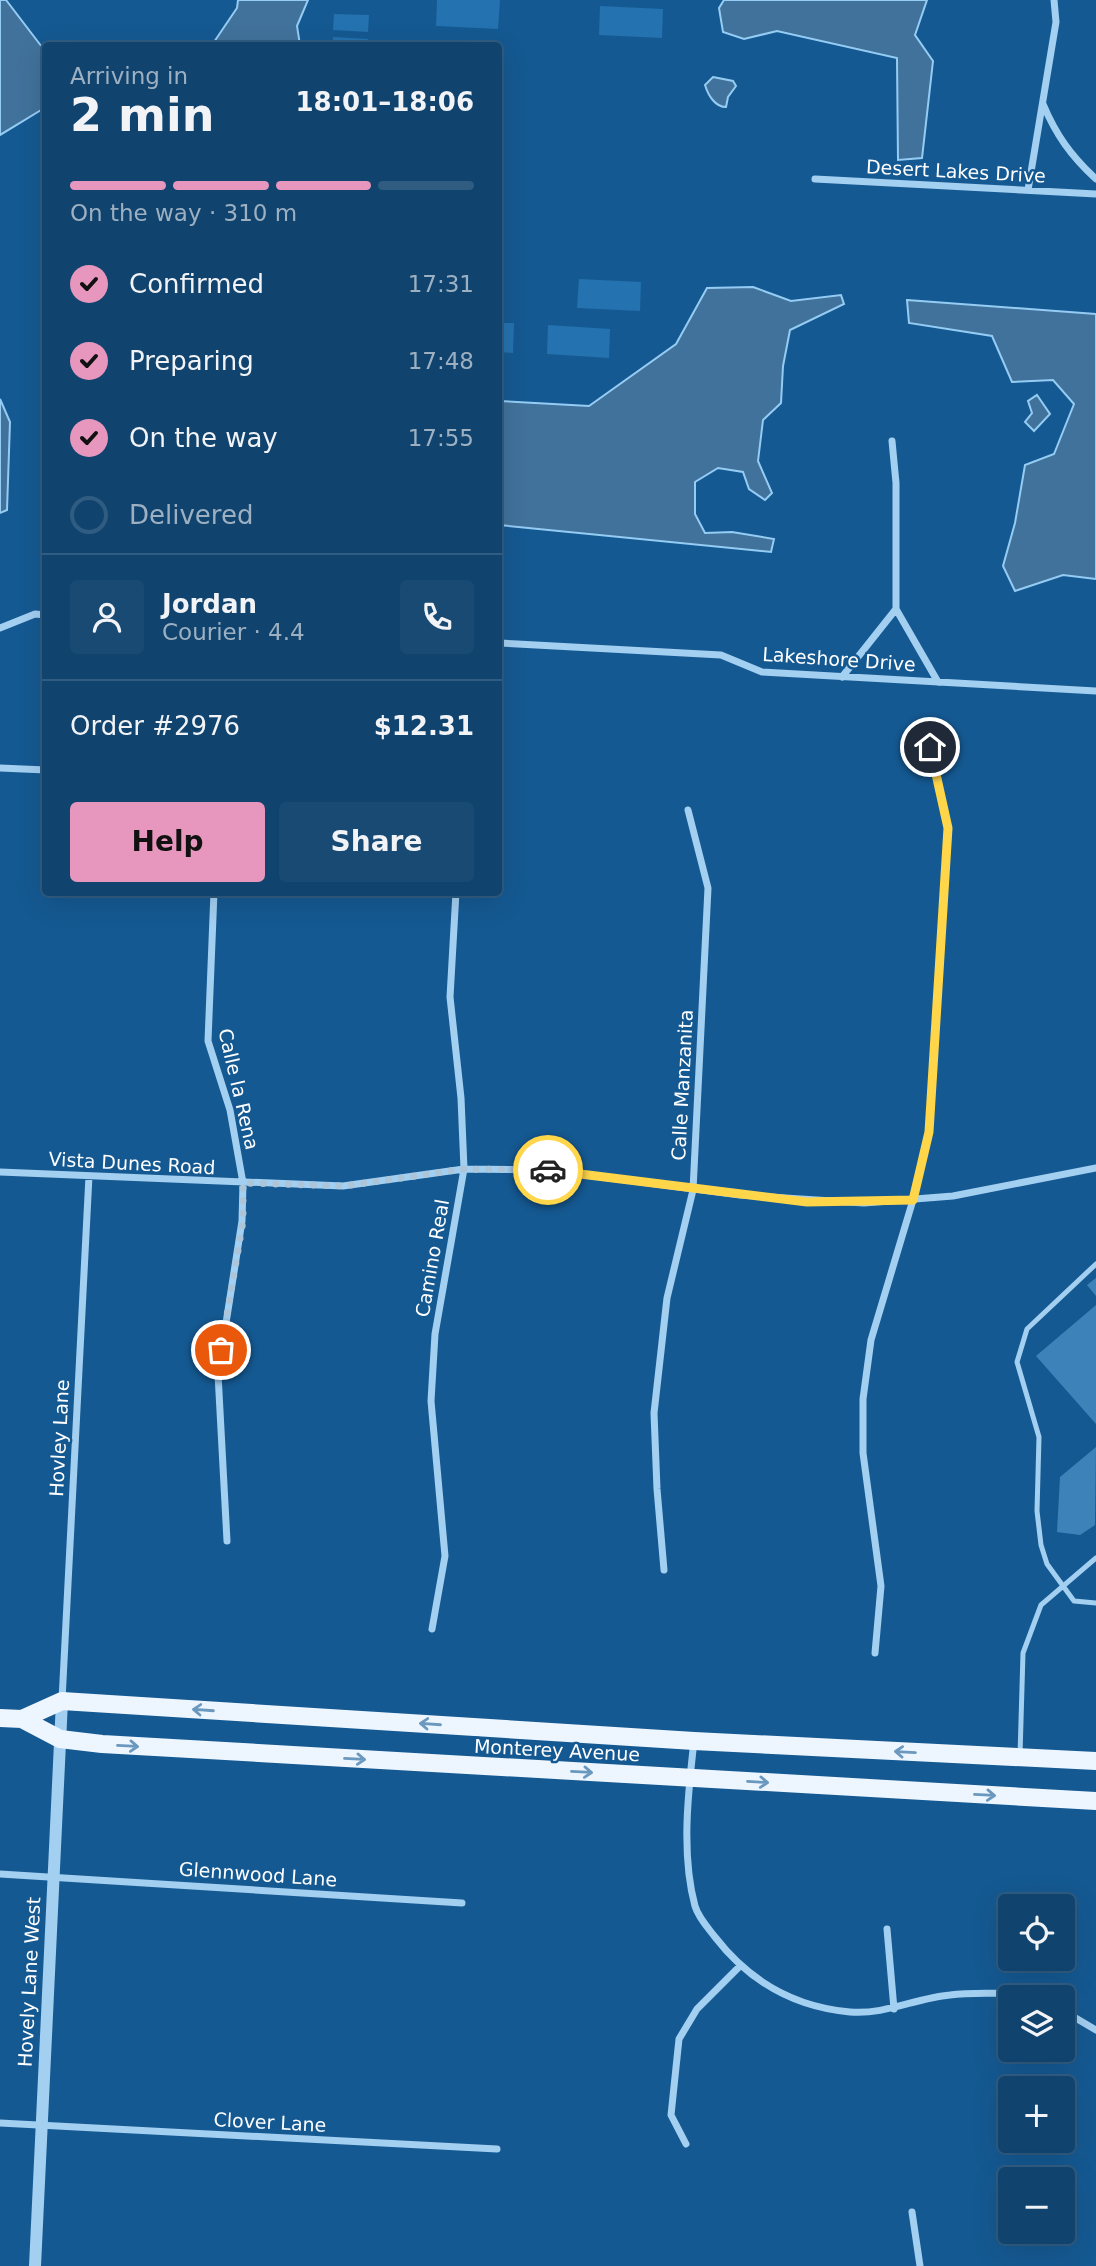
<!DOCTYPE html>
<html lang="en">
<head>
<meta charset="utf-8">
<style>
	body { margin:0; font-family:"DejaVu Sans",sans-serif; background:#194a73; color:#f1f3f6; height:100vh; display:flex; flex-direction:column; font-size:26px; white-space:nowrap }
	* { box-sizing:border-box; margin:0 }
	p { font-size:23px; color:#9cb0c2 }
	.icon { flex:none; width:38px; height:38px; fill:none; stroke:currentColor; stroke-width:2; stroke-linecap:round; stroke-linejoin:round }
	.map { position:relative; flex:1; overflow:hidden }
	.side { position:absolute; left:42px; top:42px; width:460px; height:854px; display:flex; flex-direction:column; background:#10436e; border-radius:7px; box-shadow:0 7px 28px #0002,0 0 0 2px #305c81 }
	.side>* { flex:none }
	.tools { position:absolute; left:998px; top:1894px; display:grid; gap:14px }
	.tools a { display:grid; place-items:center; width:77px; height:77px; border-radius:7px; background:#10436e; box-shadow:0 7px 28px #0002,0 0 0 2px #305c81; font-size:35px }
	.pin { position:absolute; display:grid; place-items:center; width:60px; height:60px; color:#fff; margin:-30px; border:4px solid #fff; border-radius:50%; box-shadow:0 2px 7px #0007 }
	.courier { position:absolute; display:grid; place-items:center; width:70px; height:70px; margin:-35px; border:5px solid #ffd54a; border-radius:50%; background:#fff; color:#222; box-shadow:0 2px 9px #0007 }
	.head em { font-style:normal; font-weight:700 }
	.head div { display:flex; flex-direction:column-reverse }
	.head { display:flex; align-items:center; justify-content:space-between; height:119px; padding:0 28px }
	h1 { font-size:46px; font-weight:700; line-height:52px }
	.bar { display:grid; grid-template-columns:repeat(4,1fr); gap:10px 7px; align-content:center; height:84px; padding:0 28px }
	.bar i { height:9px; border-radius:5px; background:#305c81 }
	.bar .selected { background:#e797bd }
	.bar p { grid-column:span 4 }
	.line { display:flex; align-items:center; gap:18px; padding:0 28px; border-top:2px solid #305c81 }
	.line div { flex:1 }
	.round { display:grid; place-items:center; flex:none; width:74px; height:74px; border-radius:7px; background:#194a73 }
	ol { padding:0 28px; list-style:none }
	li { display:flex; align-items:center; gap:21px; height:77px }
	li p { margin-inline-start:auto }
	li .icon { padding:7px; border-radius:50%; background:#e797bd; color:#111; stroke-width:4 }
	li:last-child { color:#9cb0c2 }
	li i { width:38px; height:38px; border:4px solid #305c81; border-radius:50% }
	.cta { display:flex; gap:14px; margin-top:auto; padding:14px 28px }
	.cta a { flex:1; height:80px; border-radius:7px; background:#e797bd; color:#111; font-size:28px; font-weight:700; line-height:80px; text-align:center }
	.cta a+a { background:#194a73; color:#f1f3f6 }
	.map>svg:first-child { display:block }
	.green { fill:#2472af }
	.water { fill:#41729b; stroke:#95ccf4; stroke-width:2 }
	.building { fill:#3d83ba }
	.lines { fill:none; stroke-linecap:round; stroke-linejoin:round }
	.service { stroke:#a3cff1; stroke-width:5 }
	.minor { stroke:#a3cff1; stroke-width:7 }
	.tertiary { stroke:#a3cff1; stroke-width:12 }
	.primary { stroke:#edf6ff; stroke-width:18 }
	.oneway { stroke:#6b98be }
	.done { stroke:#adc5d9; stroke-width:7; stroke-dasharray:0 12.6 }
	.route { stroke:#ffd54a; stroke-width:9 }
	.labels { text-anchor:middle; stroke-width:5; stroke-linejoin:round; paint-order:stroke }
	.street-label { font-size:19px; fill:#fff; stroke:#155992 }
</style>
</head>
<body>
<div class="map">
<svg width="1096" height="2266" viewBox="0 0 1096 2266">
	<rect width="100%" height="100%" fill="#155992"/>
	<path class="green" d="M 437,0 L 500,0 L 498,29 L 436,26 Z
		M 600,6 L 663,9 L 662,38 L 599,35 Z
		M 334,14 L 369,15 L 368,32 L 333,30 Z
		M 333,37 L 368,39 L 368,45 L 333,45 Z
		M 579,279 L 641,282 L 640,311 L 577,308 Z
		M 499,323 L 514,323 L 513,353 L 499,352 Z
		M 548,325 L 610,329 L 609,358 L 547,354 Z"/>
	<path class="water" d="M 0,0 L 6,0 L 45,51 L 46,107 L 0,135 Z
		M 238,0 L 308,0 L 297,26 L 300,45 L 212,45 L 237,8 Z
		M 724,0 L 927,0 L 915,35 L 933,61 L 922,158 L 898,160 L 897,58 L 777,31 L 744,39 L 723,32 L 719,8 Z
		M 713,77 L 733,81 L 736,86 L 728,97 L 726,107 C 715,107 708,95 705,85 Z
		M 753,287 L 791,301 L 841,295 L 844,304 L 790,330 L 783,366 L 781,403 L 763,420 L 758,461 L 772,493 L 765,500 L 749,489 L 743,472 L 718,468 L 695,482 L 695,514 L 705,533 L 732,532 L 774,539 L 771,552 L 499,525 L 499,401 L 589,406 L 676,344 L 707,288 Z
		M 907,300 L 1096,314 L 1096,579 L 1063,575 L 1015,591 L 1003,566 L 1015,523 L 1025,465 L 1054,454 L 1074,404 L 1053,380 L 1012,382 L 992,336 L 909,323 Z
		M 1037,395 L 1050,414 L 1034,431 L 1025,422 L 1032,413 L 1028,401 Z
		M 0,399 L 10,422 L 7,510 L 0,513 Z"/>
	<path class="building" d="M 1096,1278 L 1096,1296 L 1087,1285 Z
		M 1096,1305 L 1096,1424 L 1036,1356 Z
		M 1096,1447 L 1095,1525 L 1080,1535 L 1057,1532 L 1060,1477 Z"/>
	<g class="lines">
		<path class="service" d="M 1096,1264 L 1027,1329 L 1017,1362 L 1039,1437 L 1037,1511 L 1041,1545 L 1047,1564 L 1074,1601 L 1096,1603
			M 1020,1755 L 1023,1653 L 1041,1605 L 1096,1558"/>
		<path class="minor" d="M 1043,104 C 1056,135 1071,156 1096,179
			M 815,179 L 1096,194
			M 1028,190 L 1056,22 L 1054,0
			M 892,441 L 896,483 L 896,609 L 938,682
			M 0,628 L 35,614 L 46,615
			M 499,643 L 721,655 L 762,672 L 1096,691
			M 842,677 L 896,609
			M 0,768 L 46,770
			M 214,892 L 208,1041 L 230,1110 L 243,1183 L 242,1221 L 218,1374 L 227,1541
			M 0,1172 L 343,1186 L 464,1169 L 549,1170 L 740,1195 L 864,1203 L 953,1196 L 1096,1168
			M 664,1570 L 657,1489 L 654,1413 L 667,1298 L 693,1190 L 708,888 L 688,810
			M 432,1629 L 445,1556 L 431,1401 L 435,1334 L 464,1169 L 461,1098 L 450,997 L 456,892
			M 875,1653 L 881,1586 L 863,1453 L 863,1399 L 871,1340 L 913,1200 L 929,1132 L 948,828 L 930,747
			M 62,1700 L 89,1176
			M 694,1741 C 688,1793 681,1855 695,1906 C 698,1917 708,1928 715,1937 C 749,1981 795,2007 850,2012 C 885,2015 916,1998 950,1995 C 971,1992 993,1994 1014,1993 L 1024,1997
			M 0,1874 L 462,1903
			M 887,1929 L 894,2009
			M 1062,2010 L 1096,2030
			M 0,2123 L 497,2149
			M 686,2144 L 671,2115 L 679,2039 L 697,2009 L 740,1966
			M 912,2212 L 920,2266"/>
		<path class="tertiary" d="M 35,2266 L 62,1701"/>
		<path class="primary" d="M 0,1718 L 22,1719 L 60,1739 L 102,1744 L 1096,1801
			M 22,1719 L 62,1701 L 694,1741 L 1096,1761"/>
	</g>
	<defs><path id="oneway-shaft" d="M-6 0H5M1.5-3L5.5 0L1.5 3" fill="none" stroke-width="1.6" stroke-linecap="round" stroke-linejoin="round" transform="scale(1.75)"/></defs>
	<g class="oneway">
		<use href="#oneway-shaft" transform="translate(203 1710) rotate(-176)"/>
		<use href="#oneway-shaft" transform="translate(430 1724) rotate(-176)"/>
		<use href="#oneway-shaft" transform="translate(128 1746) rotate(3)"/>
		<use href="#oneway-shaft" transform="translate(905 1752) rotate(-177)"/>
		<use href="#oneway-shaft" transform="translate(355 1759) rotate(3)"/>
		<use href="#oneway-shaft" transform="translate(582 1772) rotate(3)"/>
		<use href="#oneway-shaft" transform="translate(758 1782) rotate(3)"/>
		<use href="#oneway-shaft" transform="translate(985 1795) rotate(3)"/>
	</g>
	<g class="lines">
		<path class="done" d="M 221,1350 L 243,1221 L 243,1183 L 344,1186 L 464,1169 L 548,1170"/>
		<path class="route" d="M 548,1170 L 807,1202 L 913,1200 L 929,1132 L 948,828 L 930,747"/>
	</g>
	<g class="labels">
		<g class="street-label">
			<text transform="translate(956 171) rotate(3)" y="7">Desert Lakes Drive</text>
			<text transform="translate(839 659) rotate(4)" y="7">Lakeshore Drive</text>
			<text transform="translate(682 1085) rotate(-87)" y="7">Calle Manzanita</text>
			<text transform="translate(239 1089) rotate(77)" y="7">Calle la Rena</text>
			<text transform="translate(132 1163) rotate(3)" y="7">Vista Dunes Road</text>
			<text transform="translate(432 1258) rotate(-80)" y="7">Camino Real</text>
			<text transform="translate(59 1438) rotate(-87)" y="7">Hovley Lane</text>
			<text transform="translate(557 1750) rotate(3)" y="7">Monterey Avenue</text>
			<text transform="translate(258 1874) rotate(4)" y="7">Glennwood Lane</text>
			<text transform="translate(29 1982) rotate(-87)" y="7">Hovely Lane West</text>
			<text transform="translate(270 2122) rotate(3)" y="7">Clover Lane</text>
		</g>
	</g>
</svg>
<div class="tools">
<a><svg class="icon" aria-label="locate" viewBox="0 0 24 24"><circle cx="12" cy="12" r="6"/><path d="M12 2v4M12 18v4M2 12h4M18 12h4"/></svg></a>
<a><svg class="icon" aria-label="layers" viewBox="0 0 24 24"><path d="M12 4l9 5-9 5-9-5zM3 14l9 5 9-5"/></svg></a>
<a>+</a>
<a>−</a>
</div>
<div class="pin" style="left:221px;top:1350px;background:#ea580c"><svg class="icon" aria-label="bag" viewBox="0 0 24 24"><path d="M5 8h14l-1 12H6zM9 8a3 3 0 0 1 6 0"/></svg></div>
<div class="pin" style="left:930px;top:747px;background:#1f2937"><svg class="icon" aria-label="home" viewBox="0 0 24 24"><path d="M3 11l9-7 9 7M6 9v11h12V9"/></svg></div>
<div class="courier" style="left:548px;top:1170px"><svg class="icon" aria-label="car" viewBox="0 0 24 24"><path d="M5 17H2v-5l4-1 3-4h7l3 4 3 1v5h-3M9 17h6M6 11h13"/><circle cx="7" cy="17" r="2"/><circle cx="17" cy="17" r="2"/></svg></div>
<section class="side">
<div class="head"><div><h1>2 min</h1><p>Arriving in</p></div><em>18:01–18:06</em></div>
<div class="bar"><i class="selected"></i><i class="selected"></i><i class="selected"></i><i></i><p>On the way · 310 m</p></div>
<ol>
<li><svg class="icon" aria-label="check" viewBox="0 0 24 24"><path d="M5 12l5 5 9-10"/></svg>Confirmed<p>17:31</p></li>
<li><svg class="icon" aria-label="check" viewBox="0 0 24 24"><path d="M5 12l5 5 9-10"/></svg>Preparing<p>17:48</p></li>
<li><svg class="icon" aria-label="check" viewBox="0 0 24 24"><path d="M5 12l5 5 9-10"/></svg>On the way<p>17:55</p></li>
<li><i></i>Delivered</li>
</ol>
<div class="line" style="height:126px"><a class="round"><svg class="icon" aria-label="person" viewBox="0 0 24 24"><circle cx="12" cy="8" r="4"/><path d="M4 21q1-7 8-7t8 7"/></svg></a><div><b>Jordan</b><p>Courier · 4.4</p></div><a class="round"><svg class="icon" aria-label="phone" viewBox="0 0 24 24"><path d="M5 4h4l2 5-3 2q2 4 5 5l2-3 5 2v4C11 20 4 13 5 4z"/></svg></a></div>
<div class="line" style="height:91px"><div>Order #2976</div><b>$12.31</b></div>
<div class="cta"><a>Help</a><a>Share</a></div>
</section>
</div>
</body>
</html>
